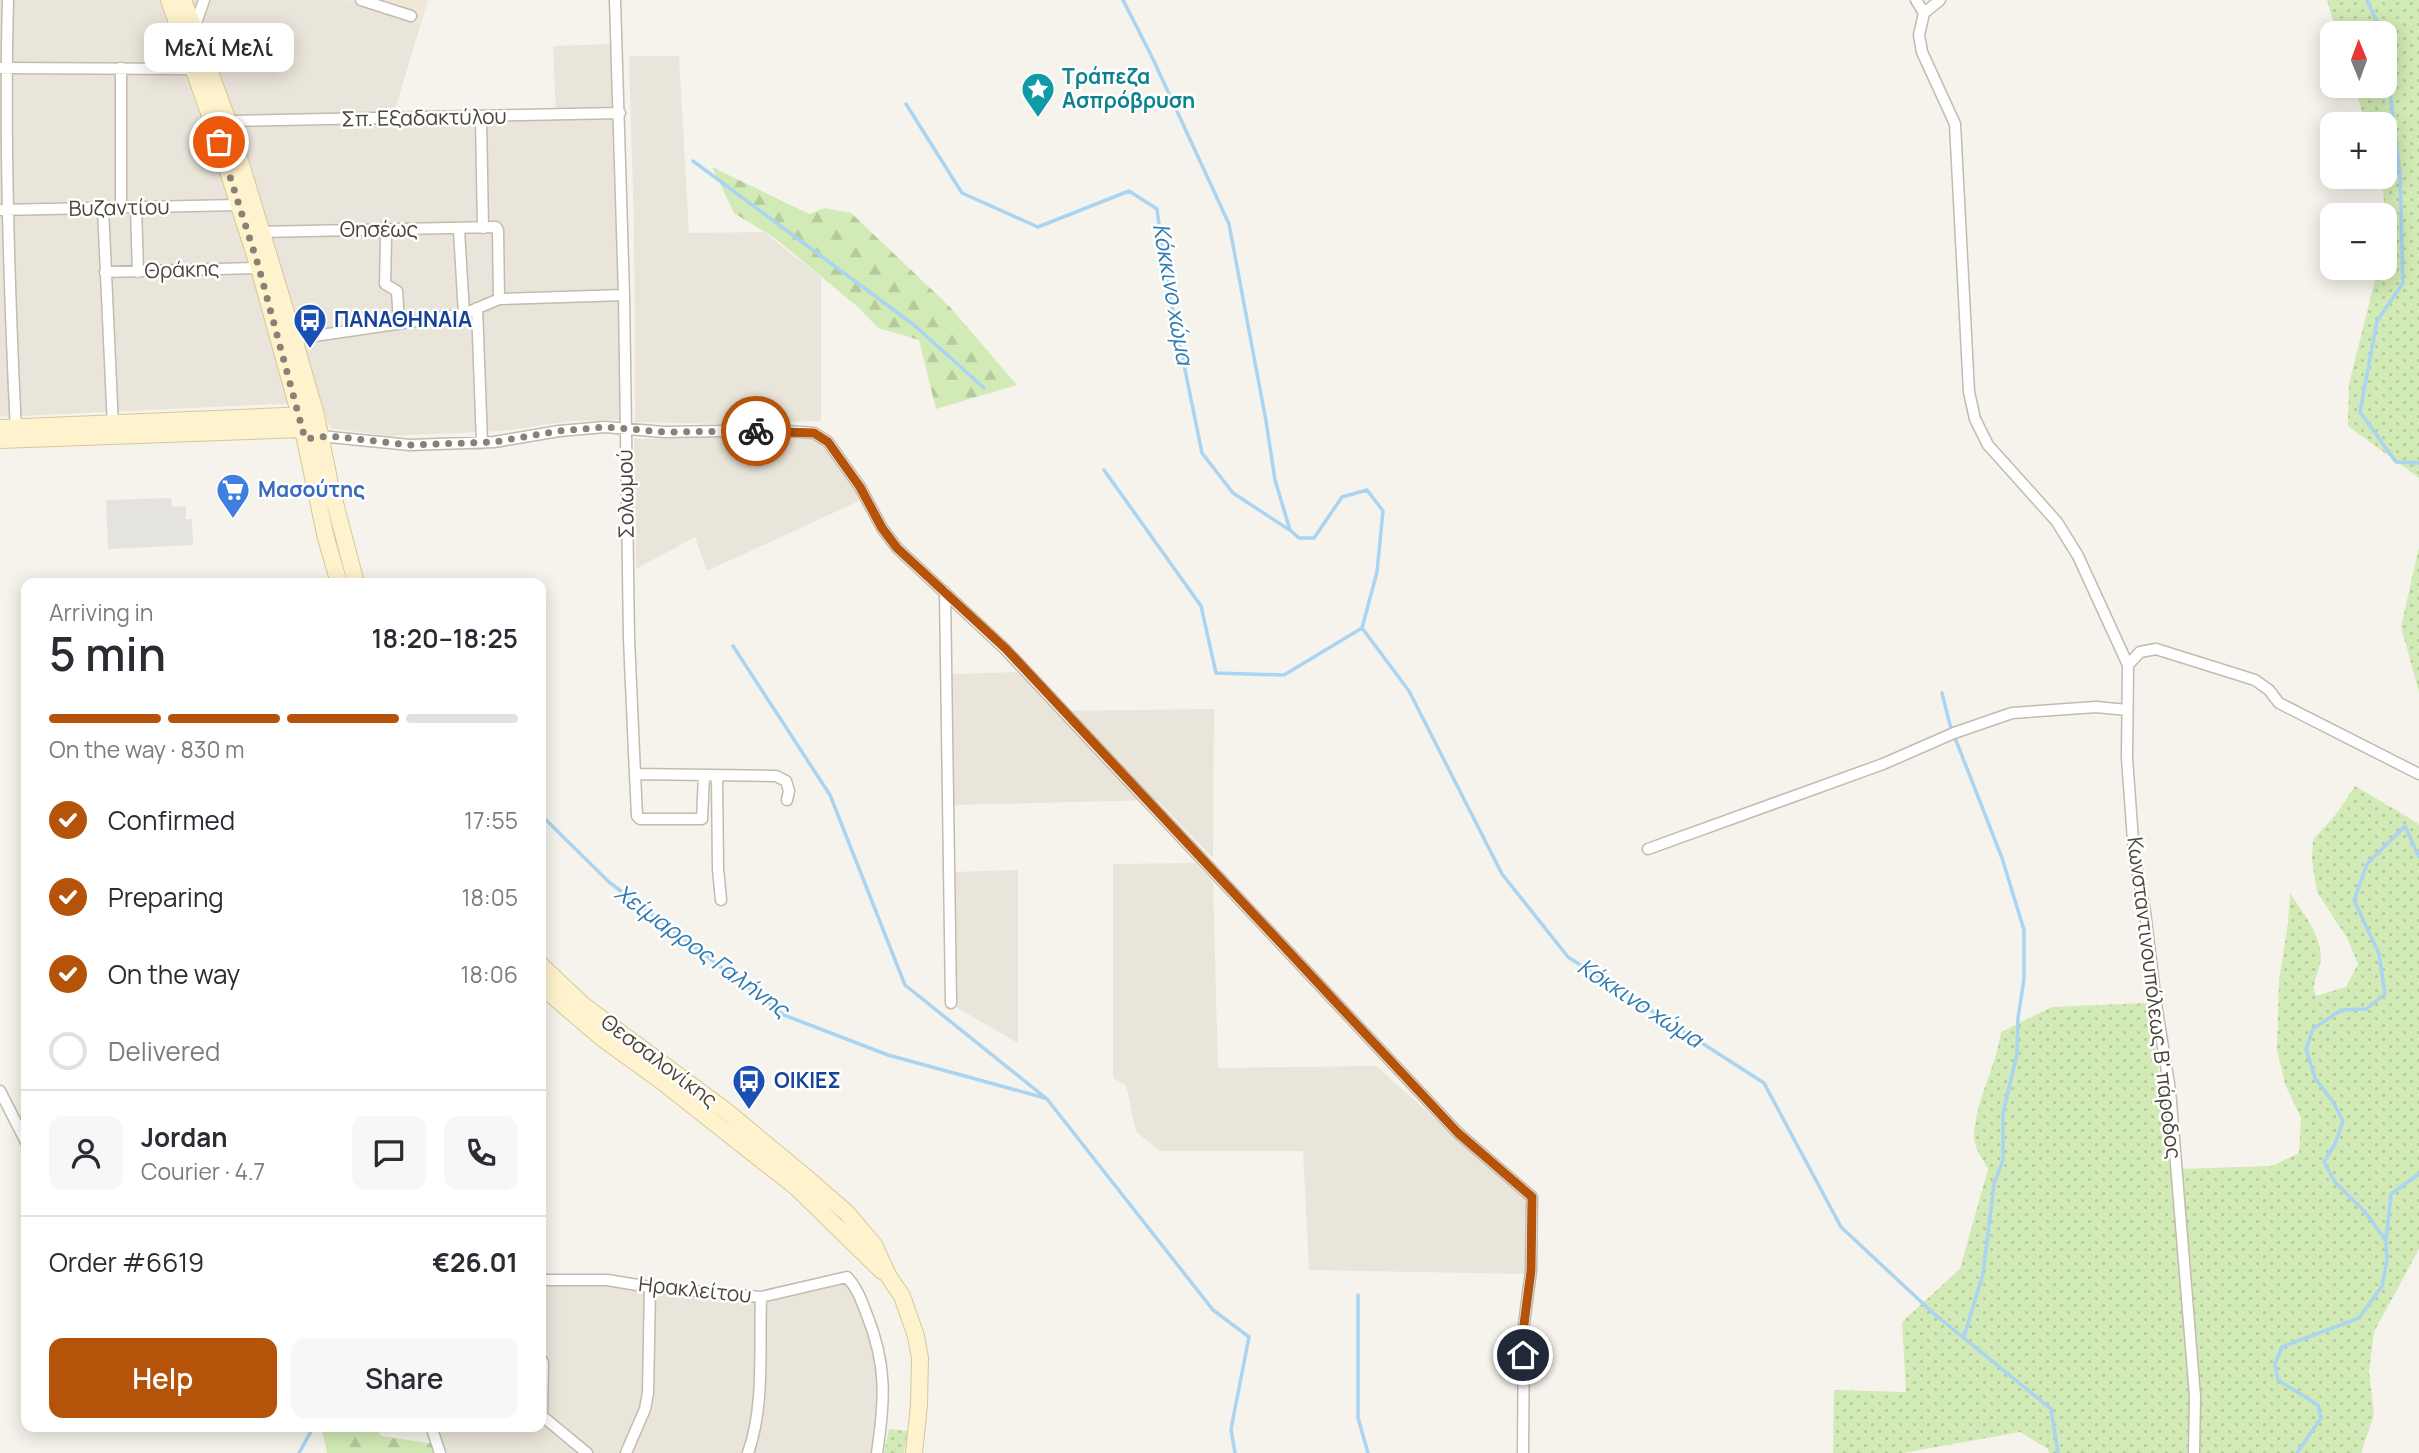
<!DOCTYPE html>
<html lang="en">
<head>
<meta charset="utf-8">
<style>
	body { margin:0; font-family:Manrope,sans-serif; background:#f7f7f7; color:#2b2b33; height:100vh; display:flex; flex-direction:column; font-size:26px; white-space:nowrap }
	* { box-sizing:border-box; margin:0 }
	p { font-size:23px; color:#7c7c81 }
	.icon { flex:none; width:38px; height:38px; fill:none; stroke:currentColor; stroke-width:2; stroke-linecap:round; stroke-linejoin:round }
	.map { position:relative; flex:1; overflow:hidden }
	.side { position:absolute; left:21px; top:578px; width:525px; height:854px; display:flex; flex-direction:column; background:#fff; border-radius:14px; box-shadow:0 4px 18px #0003 }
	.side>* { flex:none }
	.needle { width:46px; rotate:359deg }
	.fabs { position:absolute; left:2320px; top:21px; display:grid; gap:14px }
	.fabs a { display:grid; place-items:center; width:77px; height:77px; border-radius:14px; background:#fff; box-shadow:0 4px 18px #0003; font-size:35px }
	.pin { position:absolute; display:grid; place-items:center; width:60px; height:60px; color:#fff; margin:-30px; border:4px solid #fff; border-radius:50%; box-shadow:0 2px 7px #0007 }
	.courier { position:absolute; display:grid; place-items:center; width:70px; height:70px; margin:-35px; border:5px solid #b45309; border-radius:50%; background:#fff; color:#222; box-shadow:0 2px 9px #0007 }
	.bubble { position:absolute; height:49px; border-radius:14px; background:#fff; box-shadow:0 4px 18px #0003; font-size:23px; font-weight:600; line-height:49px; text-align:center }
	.headline em { font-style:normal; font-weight:600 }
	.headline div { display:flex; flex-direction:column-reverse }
	.headline { display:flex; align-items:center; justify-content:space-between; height:119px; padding:0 28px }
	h1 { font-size:46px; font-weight:600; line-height:52px }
	.bar { display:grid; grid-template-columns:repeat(4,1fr); gap:10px 7px; align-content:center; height:84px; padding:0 28px }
	.bar i { height:9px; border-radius:5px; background:#e1e1e2 }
	.bar .on { background:#b45309 }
	.bar p { grid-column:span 4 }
	.line { display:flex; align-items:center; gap:18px; padding:0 28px; border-top:2px solid #e1e1e2 }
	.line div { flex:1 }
	.round { display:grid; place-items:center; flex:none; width:74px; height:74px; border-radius:14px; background:#f7f7f7 }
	ol { padding:0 28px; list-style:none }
	li { display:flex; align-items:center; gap:21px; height:77px }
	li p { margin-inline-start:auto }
	li .icon { padding:7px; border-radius:50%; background:#b45309; color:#fff; stroke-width:4 }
	li:last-child { color:#7c7c81 }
	li i { width:38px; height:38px; border:4px solid #e1e1e2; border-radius:50% }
	.cta { display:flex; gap:14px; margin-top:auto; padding:14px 28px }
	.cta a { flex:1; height:80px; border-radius:14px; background:#b45309; color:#fff; font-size:28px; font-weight:600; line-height:80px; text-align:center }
	.cta a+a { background:#f7f7f7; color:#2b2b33 }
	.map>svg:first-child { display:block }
	.residential { fill:#eae5da }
	.education { fill:#efe8d6 }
	.grass { fill:url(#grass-dots) }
	.forest { fill:url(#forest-firs) }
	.parking { fill:#e5e3e0 }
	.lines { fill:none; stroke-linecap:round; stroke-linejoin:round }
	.stream { stroke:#a9d4f2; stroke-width:3.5 }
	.street-casing { stroke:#c2bbae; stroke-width:13 }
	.secondary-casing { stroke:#d6c79b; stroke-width:18 }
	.street { stroke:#fff; stroke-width:10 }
	.secondary { stroke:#fff3cd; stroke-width:16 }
	.done { stroke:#878178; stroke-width:7; stroke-dasharray:0 12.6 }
	.route { stroke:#b45309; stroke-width:9 }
	.labels { text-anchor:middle; stroke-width:5; stroke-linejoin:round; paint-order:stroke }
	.culture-label { font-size:21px; font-weight:bold; fill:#0d838f; stroke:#fff; text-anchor:start }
	.street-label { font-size:21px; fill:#4b4439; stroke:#fff }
	.transit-label { font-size:21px; font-weight:bold; fill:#164399; stroke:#fff; text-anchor:start }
	.shop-label { font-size:21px; font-weight:bold; fill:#366cbe; stroke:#fff; text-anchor:start }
	.water-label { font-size:23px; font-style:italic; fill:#2e7ab2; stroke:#fff }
</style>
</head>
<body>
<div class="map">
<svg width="2419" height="1453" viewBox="0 0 2419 1453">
	<defs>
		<pattern id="grass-dots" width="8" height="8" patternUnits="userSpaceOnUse" patternTransform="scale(1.75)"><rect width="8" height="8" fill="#d2eab5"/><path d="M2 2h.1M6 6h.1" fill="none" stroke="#b6ca9c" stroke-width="1.8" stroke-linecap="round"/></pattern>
		<pattern id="forest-firs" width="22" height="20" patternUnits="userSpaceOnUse" patternTransform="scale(1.75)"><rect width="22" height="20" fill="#d2eab5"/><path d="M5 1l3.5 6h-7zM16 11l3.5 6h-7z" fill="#b6ca9c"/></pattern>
	</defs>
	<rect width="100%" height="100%" fill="#f6f3ec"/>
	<path class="residential" d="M 0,0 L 428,0 L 391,123 L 556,119 L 553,46 L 613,44 L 620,420 L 571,421 L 502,431 L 387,436 L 330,428 L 321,402 L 0,417 Z
		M 629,56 L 679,56 L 689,233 L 764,232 L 821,277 L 821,421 L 725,424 L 635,422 L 634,227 Z
		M 791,436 L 813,437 L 821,444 L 831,454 L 861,500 L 707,571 L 695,537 L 636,569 L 634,439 Z
		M 1020,672 L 1057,711 L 1214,709 L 1213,858 L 1157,800 L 954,805 L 953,674 Z
		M 1195,863 L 1213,882 L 1218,1068 L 1376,1066 L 1527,1201 L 1526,1274 L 1309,1270 L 1303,1151 L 1160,1151 L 1136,1132 L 1126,1085 L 1113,1078 L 1113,864 Z
		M 1018,870 L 1018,1043 L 954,1006 L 952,872 Z
		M 847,1277 L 861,1292 L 880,1337 L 887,1381 L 874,1453 L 440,1453 L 431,1426 L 541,1426 L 541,1280 L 607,1280 L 760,1297 Z"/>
	<path class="education" d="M 342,0 L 428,0 L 420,25 Z"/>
	<path class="grass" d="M 2327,0 L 2419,0 L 2419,478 L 2348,426 L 2349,384 L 2378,268 L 2385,268 L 2385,215 L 2382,177 L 2385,177 L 2385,124 L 2366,124 L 2354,86 L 2385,86 L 2385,33 L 2337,33 Z
		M 2419,547 L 2419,692 L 2401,627 Z
		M 2355,786 L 2416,822 L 2419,825 L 2419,1249 L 2374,1332 L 2369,1371 L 2374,1415 L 2361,1453 L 2049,1453 L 2048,1449 L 2020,1432 L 1903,1453 L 1833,1453 L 1834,1390 L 1906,1392 L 1902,1322 L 1960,1269 L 1988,1169 C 1984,1161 1975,1149 1974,1139 C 1974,1103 1996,1068 2001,1032 L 2052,1007 L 2147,1003 L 2176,1169 L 2272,1166 L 2299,1153 L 2301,1118 L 2285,1084 L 2277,1049 L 2279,981 L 2288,923 L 2290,893 C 2302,912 2321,934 2321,958 C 2320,973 2310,982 2316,996 L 2346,987 L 2358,964 L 2347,938 L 2317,892 L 2312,860 L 2313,840 L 2337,813 Z
		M 889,1429 L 908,1431 L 904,1453 L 884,1453 Z"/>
	<path class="forest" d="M 712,167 L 809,214 L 825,208 L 851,213 L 950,307 L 1017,385 L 936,409 L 919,340 L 878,328 L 858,307 L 776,239 L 734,213 Z
		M 321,1426 L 375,1426 L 381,1436 L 434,1444 L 438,1453 L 327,1453 Z"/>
	<path class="parking" d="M 171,498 L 172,507 L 186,506 L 186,519 L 192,519 L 193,545 L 108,549 L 106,500 Z"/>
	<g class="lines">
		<path class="stream" d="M 1123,0 L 1152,57 L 1229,224 L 1266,421 L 1275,480 L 1290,530 L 1299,538 L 1314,538 L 1342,497 L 1367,490 L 1383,511 L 1377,572 L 1362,628 L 1409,691 L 1502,874 L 1568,957 L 1764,1083 L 1841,1227 L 1932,1312 L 2051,1409 L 2058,1453
			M 2367,0 L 2382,33
			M 2385,51 L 2400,175 L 2403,283 L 2377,321 L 2360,412 L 2396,462 L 2419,463
			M 906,104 L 962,193 L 1038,227 L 1129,191 L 1157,209 L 1165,272 L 1202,453 L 1233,493 L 1288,529
			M 693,161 L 914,325 L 984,388
			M 1104,470 L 1201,606 L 1216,673 L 1284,675 L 1362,628
			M 733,646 L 830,795 L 905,985 L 1047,1099 L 1213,1310 L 1249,1337 L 1231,1429 L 1235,1453
			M 1942,693 L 1950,725 L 2002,858 L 2024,930 L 2024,979 L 2018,1018 L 2017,1054 L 2003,1113 L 2003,1160 L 1994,1184 L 1983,1274 L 1964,1337
			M 541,815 L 609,882 L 784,1015 L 888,1055 L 1045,1098
			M 2386,1241 L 2391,1194 L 2419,1174
			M 1358,1295 L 1358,1418 L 1368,1453
			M 299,1453 L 314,1426
			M 2297,1453 L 2321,1418 L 2318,1405 L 2278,1380 L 2275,1364 L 2282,1347 L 2359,1318 L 2382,1286 L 2387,1260 L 2386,1241 L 2366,1213 L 2335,1182 L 2324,1162 L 2335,1144 L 2343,1121 L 2333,1102 L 2315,1078 L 2306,1049 L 2313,1029 L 2341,1010 L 2366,1009 L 2385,994 L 2379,954 L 2354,900 L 2367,864 L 2405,826 L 2419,857"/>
		<defs>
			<path id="street" d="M 8,0 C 4,143 9,288 16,431
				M 361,0 L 411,16
				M 615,0 L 624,295 L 629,639 L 635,774 L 776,776 L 786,781 L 789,791 L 787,800
				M 1916,0 L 1924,13
				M 1940,0 L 1924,13 L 1919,35 L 1922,52 L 1955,124 L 1969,392 L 1975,419 L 1988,445 L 2057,522 L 2078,556 L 2128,665 L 2127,758 L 2134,854 L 2145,912 L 2157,1010 L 2170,1090 L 2195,1396 L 2194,1453
				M 194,29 L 204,0
				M 0,68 L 193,69
				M 121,68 L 121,208
				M 481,117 L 483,228
				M 228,121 L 620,113
				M 103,208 L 113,427
				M 136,208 L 138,272
				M 0,210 L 239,205
				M 383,228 L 386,238 L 385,284 L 397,291 L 399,324
				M 459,230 L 464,314
				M 260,232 L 496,227 L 498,230 L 499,299
				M 105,272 L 259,268
				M 477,308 L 482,443
				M 294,339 L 464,314 L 499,299 L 624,295
				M 320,436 L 410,445 L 494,442 L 559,431 L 605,427 L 664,432 L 774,430 L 814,433 L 828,442 L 860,487 L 882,528 L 897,548 L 1005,649 L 1458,1133 L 1532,1197 L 1531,1271 L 1524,1324 L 1523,1453
				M 945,592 L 951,1003
				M 2128,665 L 2140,652 L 2156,649 L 2255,680 L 2269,690 L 2279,703 L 2419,774
				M 635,774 L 637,816 L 640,819 L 702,819 L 704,775
				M 717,776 L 718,869 L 721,900
				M 1648,849 L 1883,764 L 1954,733 L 2012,713 L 2096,707 L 2127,710
				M 0,1091 L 26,1142
				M 541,1280 L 607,1280 L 650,1287 L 761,1297 L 847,1277 C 858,1289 861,1300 867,1315 C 887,1365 885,1400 877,1453
				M 541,1359 L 543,1363 L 542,1416
				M 541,1415 L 587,1453
				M 431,1426 L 440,1453
				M 626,1453 L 645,1409 L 648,1393 L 650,1287
				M 748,1453 C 765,1405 759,1348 761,1297"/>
			<path id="secondary" d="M 169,0 L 212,121 L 259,268 L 300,416 L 326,538 L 339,583
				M 183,0 L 228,121 L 294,339 L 316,415 L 330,484 L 356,583
				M 0,428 L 310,415
				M 0,440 L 303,429
				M 541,965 L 583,1005 L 726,1111 L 808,1179 L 847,1213 L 874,1245 L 889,1277 L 902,1296 L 916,1336 L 920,1358 L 919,1405 L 914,1453
				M 541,986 L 603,1039 L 660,1080 L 797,1188 L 882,1271"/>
		</defs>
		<use href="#street" class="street-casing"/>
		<use href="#secondary" class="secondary-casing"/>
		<use href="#street" class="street"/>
		<use href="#secondary" class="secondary"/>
	</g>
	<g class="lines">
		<path class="done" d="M 219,142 L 259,268 L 305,439 L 330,436 L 410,445 L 494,442 L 559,431 L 606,427 L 664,432 L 756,431"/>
		<path class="route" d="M 756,431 L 814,433 L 828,442 L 860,487 L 882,528 L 897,548 L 1006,649 L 1458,1133 L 1532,1197 L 1531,1271 L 1524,1324 L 1523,1355"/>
	</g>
	<defs>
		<symbol id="sight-pin" viewBox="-11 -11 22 30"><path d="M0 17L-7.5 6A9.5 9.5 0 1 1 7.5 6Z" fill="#0f9aa8" stroke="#fff"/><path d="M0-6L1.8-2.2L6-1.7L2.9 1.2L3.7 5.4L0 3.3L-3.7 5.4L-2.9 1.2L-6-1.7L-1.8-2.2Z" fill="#fff"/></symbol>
		<symbol id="bus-pin" viewBox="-11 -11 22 30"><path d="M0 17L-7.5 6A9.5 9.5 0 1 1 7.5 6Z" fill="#1a4fb4" stroke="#fff"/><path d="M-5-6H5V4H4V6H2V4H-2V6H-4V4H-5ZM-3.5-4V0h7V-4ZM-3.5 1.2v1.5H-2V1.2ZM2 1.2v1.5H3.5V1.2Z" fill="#fff"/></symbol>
		<symbol id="supermarket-pin" viewBox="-11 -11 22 30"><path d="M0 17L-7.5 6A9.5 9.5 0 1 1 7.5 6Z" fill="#3f7fe0" stroke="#fff"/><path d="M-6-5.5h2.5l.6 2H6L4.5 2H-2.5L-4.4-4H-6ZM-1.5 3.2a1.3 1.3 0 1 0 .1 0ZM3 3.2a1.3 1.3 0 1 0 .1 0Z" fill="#fff"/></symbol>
	</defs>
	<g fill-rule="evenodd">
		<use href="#sight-pin" x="1019" y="70" width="38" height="52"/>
		<use href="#bus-pin" x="291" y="301" width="38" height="52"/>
		<use href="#supermarket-pin" x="214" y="471" width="38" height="52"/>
		<use href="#bus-pin" x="730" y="1062" width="38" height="52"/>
	</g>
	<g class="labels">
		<g class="culture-label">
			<text x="1062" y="84">Τράπεζα<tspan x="1062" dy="24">Ασπρόβρυση</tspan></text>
		</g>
		<g class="street-label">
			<text transform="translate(424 118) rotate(-1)" y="7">Σπ. Εξαδακτύλου</text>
			<text transform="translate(119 208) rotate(-1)" y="7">Βυζαντίου</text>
			<text x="379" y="237">Θησέως</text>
			<text transform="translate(182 270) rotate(-2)" y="7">Θράκης</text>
			<text transform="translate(626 494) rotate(-91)" y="7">Σολωμού</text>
			<text transform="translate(2154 998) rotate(83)" y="7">Κωνσταντινουπόλεως Β' πάροδος</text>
			<text transform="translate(659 1061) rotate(37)" y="7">Θεσσαλονίκης</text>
			<text transform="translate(695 1290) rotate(6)" y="7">Ηρακλείτου</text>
		</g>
		<g class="transit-label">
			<text x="334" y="327">ΠΑΝΑΘΗΝΑΙΑ</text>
			<text x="774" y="1088">ΟΙΚΙΕΣ</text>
		</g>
		<g class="shop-label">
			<text x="258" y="497">Μασούτης</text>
		</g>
		<g class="water-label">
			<text transform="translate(1173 294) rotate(80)" y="8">Κόκκινο χώμα</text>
			<text transform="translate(702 951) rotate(36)" y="8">Χείμαρρος Γαλήνης</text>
			<text transform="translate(1640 1003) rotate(33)" y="8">Κόκκινο χώμα</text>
		</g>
	</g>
</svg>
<div class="fabs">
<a><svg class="needle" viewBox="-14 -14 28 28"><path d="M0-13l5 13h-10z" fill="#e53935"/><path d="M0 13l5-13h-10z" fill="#7c7c81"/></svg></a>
<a>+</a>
<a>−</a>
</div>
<div class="pin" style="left:219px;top:142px;background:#ea580c"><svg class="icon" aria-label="bag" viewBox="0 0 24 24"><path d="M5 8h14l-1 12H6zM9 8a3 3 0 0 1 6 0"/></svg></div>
<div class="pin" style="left:1523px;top:1355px;background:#1f2937"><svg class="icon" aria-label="home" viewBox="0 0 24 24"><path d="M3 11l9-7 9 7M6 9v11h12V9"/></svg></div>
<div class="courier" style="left:756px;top:431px"><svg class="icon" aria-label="bike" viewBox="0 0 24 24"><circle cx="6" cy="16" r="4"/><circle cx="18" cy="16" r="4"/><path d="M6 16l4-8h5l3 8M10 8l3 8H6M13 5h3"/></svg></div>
<div class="bubble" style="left:144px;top:23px;width:150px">Μελί Μελί</div>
<section class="side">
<div class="headline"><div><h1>5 min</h1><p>Arriving in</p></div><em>18:20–18:25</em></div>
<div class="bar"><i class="on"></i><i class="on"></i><i class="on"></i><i></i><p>On the way · 830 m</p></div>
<ol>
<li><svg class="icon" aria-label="check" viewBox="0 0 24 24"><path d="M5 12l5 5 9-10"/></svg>Confirmed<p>17:55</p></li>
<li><svg class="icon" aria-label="check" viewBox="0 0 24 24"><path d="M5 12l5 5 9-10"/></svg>Preparing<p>18:05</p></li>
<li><svg class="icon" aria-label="check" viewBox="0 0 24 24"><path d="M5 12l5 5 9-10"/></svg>On the way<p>18:06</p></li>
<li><i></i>Delivered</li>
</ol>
<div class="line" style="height:126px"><a class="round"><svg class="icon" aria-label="person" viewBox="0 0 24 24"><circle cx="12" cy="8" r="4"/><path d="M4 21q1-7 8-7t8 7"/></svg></a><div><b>Jordan</b><p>Courier · 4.7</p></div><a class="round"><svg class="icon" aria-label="chat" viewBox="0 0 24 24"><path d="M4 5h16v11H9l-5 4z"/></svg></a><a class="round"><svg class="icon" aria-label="phone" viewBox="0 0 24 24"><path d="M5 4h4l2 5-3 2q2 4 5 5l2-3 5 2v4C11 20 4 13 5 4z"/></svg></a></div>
<div class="line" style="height:91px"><div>Order #6619</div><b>€26.01</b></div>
<div class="cta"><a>Help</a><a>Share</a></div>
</section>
</div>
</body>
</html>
